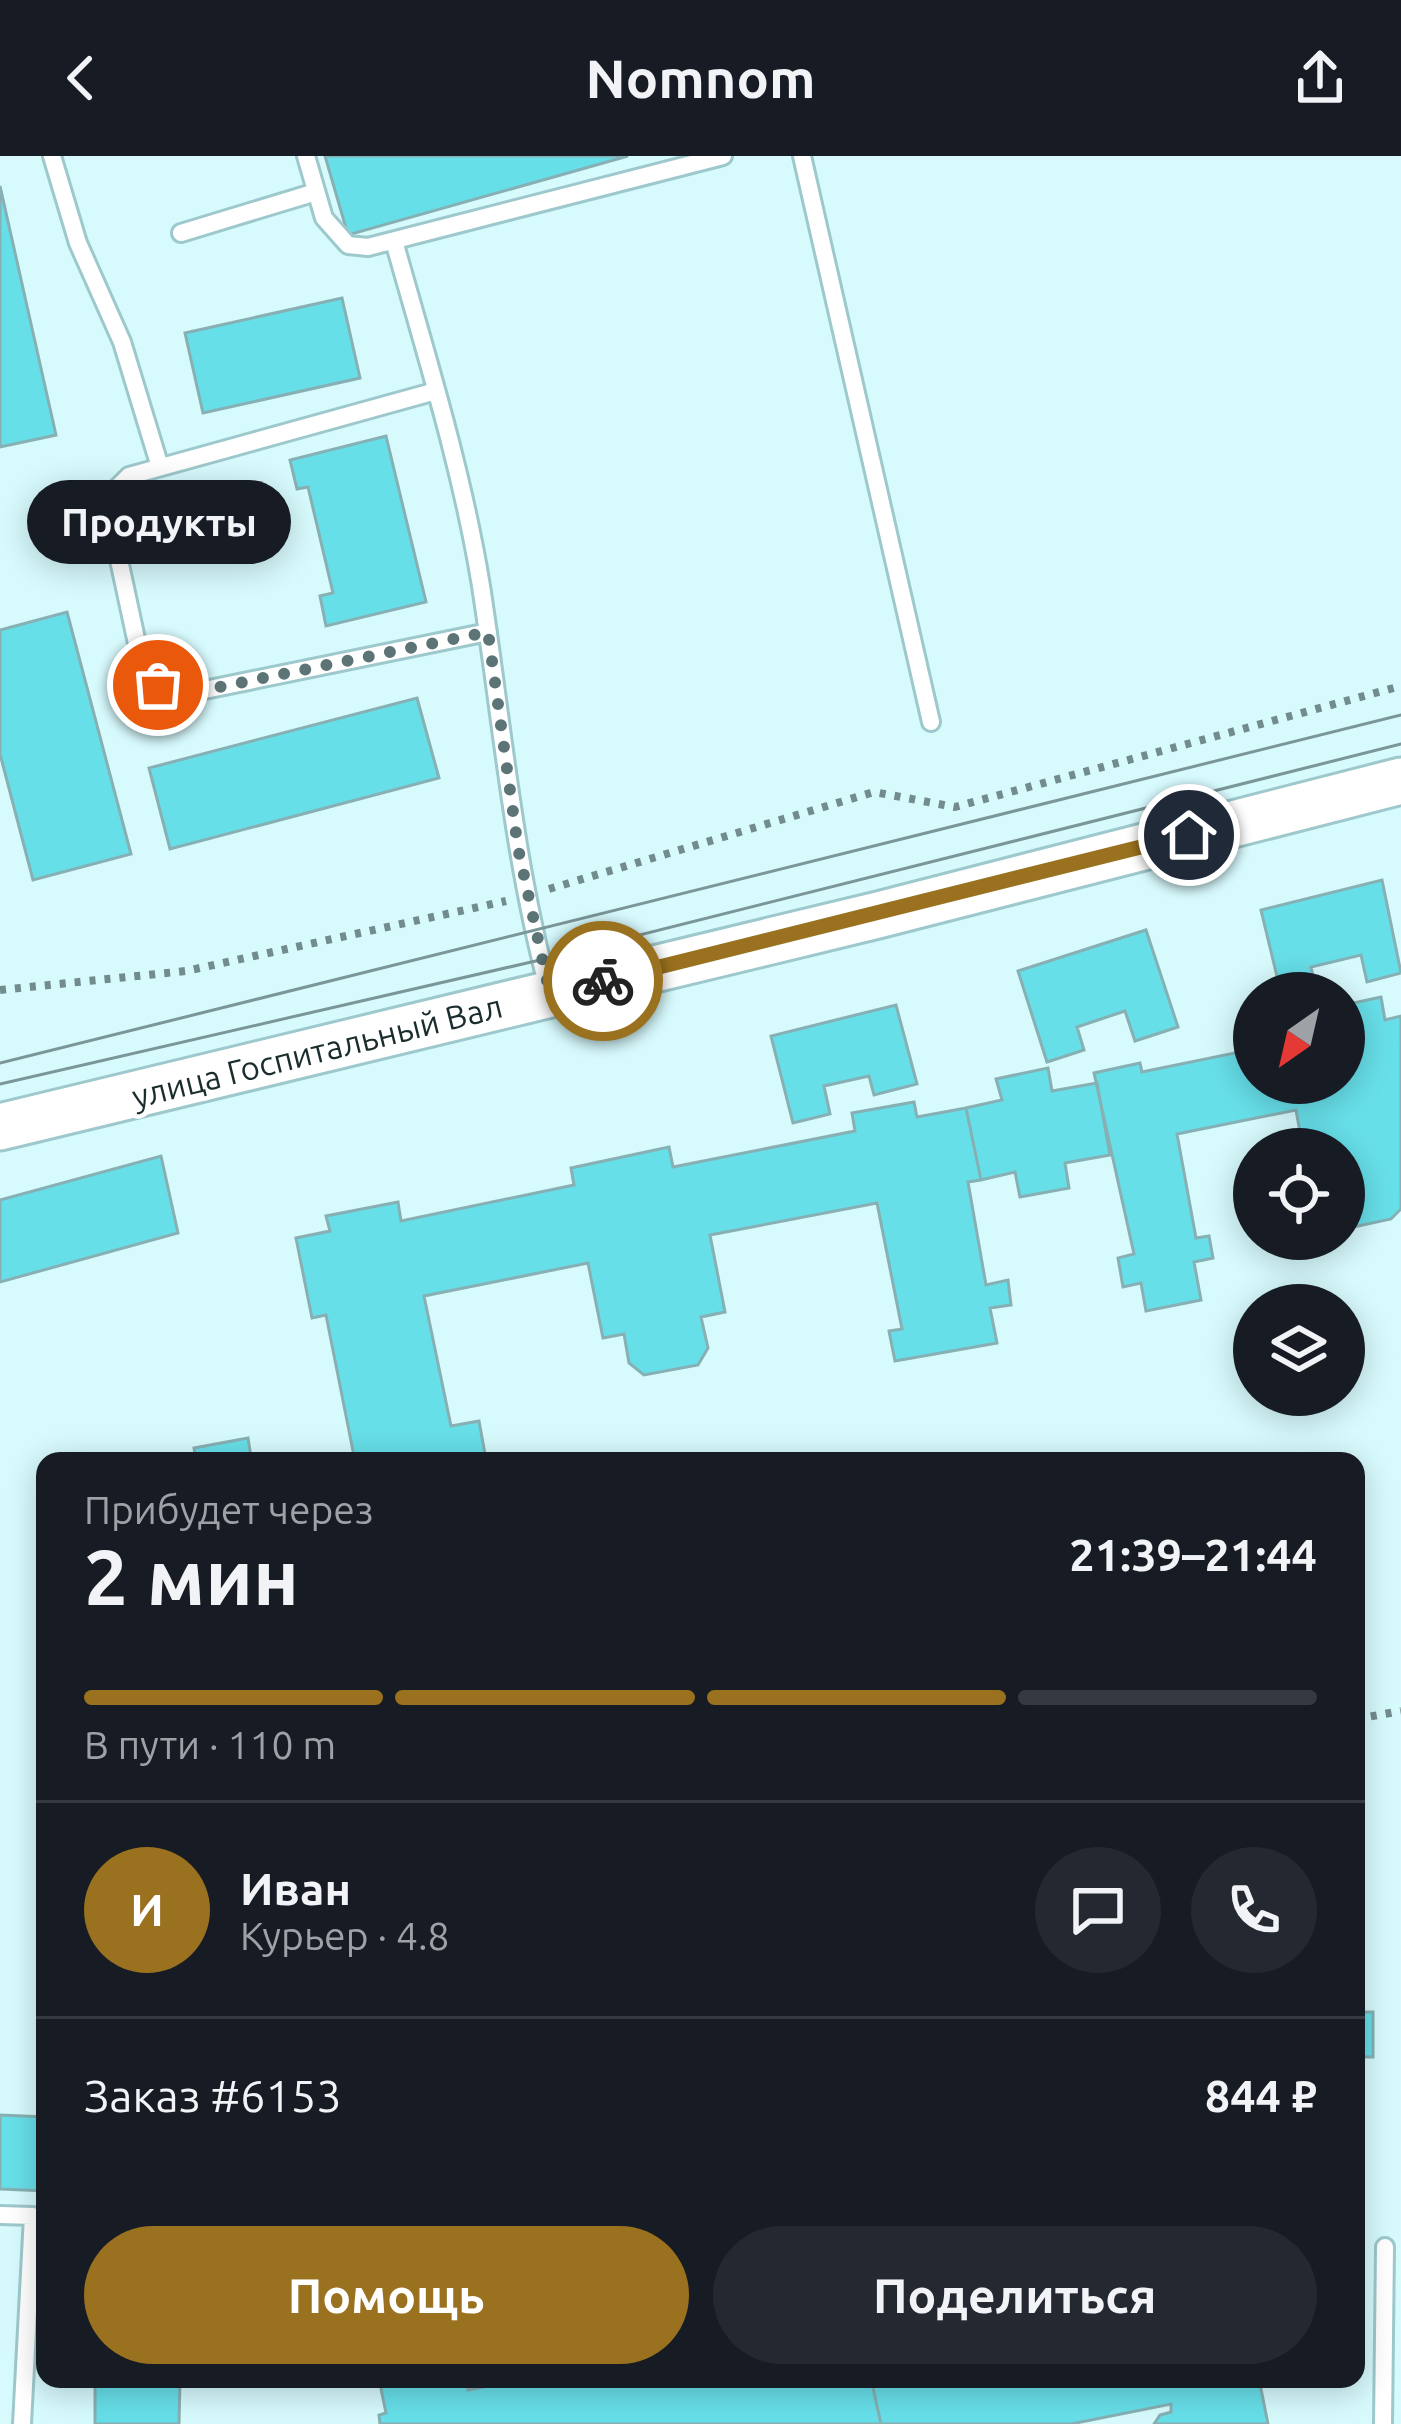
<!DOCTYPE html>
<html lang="ru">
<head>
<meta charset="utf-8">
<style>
	body { margin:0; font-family:Ubuntu,sans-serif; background:#242831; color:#f1f3f6; height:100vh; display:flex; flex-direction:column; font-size:45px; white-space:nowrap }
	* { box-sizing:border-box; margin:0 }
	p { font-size:39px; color:#9ea1a6 }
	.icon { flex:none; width:66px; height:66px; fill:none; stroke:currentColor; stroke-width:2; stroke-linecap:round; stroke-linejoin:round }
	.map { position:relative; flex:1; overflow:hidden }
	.drawer { position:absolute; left:36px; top:1296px; width:1329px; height:936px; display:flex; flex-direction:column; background:#171b24; border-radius:24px; box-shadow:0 6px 30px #0003 }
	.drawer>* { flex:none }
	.needle { width:78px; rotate:214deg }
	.fabs { position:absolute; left:1233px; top:816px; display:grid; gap:24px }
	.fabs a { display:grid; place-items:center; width:132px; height:132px; border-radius:50%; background:#171b24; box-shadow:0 6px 30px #0003; font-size:60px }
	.pin { position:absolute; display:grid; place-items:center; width:102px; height:102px; color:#fff; margin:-51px; border:6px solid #fff; border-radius:50%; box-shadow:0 3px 12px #0007 }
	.courier { position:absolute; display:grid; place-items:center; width:120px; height:120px; margin:-60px; border:9px solid #9a711e; border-radius:50%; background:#fff; color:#222; box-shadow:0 3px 15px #0007 }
	.bubble { position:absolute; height:84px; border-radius:42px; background:#171b24; box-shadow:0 6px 30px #0003; font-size:39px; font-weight:600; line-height:84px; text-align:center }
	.head em { font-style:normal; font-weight:600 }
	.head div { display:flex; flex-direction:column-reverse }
	.head { display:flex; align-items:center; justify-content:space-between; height:204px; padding:0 48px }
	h1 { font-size:78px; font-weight:600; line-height:90px }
	.bar { display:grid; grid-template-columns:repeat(4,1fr); gap:18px 12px; align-content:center; height:144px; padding:0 48px }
	.bar i { height:15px; border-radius:9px; background:#363941 }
	.bar .on { background:#9a711e }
	.bar p { grid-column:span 4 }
	.line { display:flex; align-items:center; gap:30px; padding:0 48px; border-top:3px solid #363941 }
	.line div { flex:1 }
	.round { display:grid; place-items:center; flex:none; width:126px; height:126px; border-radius:63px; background:#242831 }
	.button { display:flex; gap:24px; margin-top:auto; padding:24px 48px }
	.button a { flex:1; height:138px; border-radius:72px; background:#9a711e; color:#fff; font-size:48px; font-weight:600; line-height:138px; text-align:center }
	.button a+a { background:#242831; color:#f1f3f6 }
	header { display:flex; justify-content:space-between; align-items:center; height:156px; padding:0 48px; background:#171b24; font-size:54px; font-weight:600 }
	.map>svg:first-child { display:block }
	.building { fill:#67dfe9; stroke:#86b0b4; stroke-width:3 }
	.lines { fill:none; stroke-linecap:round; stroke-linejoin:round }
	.service-casing { stroke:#9dc8cc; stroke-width:22 }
	.secondary-casing { stroke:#9dc8cc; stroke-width:51 }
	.path { stroke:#728c8e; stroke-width:8; stroke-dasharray:6 9; stroke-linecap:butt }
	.service { stroke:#fff; stroke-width:16 }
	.secondary { stroke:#fff; stroke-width:45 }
	.tram { stroke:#7b9698; stroke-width:3 }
	.done { stroke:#5c7476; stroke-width:12; stroke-dasharray:0 21.6 }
	.route { stroke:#9a711e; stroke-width:15 }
	.labels { text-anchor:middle; stroke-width:9; stroke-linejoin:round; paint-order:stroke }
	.street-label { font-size:33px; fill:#1a2c2d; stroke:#fff }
</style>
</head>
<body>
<header><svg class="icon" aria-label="back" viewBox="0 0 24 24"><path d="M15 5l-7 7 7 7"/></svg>Nomnom<svg class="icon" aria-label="share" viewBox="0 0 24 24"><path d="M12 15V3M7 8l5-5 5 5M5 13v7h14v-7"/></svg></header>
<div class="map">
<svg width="1401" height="2268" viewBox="0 0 1401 2268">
	<rect width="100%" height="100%" fill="#d7fafd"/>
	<path class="building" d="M 325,0 L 628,0 L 348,79 Z
		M 0,30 L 56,279 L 0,291 Z
		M 342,142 L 360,222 L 203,257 L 185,177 Z
		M 386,280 L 426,446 L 326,470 L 320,440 L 333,437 L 308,331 L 297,333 L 290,304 Z
		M 67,456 L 131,698 L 33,724 L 0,598 L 0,474 Z
		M 417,542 L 439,622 L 170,693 L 149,612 Z
		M 1382,724 L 1401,817 L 1367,826 L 1361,799 L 1311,811 L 1317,837 L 1281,837 L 1261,754 Z
		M 1146,774 L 1178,871 L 1135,885 L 1125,855 L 1077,871 L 1084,894 L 1047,906 L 1018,815 Z
		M 1381,841 L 1385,864 L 1401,860 L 1401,1053 L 1391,1063 L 1354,1071 L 1344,1064 L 1344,993 L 1303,993 L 1296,954 L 1177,978 L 1196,1082 L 1209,1080 L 1213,1102 L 1194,1106 L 1201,1144 L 1146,1155 L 1141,1127 L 1123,1131 L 1118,1102 L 1134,1098 L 1094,917 L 1140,907 L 1142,916 L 1254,893 L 1254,927 L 1344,927 L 1344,849 Z
		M 896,849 L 917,928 L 874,939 L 869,920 L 824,930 L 830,958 L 793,967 L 771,880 Z
		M 1048,912 L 1052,935 L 1097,927 L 1110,999 L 1065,1007 L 1069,1032 L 1020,1041 L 1015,1016 L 981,1024 L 966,952 L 1002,944 L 996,923 Z
		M 914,946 L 917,961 L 966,952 L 981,1024 L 968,1026 L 986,1129 L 1008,1124 L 1011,1149 L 990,1152 L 997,1187 L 895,1205 L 889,1175 L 902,1173 L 877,1047 L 710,1079 L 725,1156 L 701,1161 L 708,1192 L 698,1209 L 644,1219 L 629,1207 L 624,1178 L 603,1182 L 588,1107 L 424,1140 L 451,1270 L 479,1265 L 485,1298 L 478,1300 L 480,1305 L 355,1305 L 326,1159 L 312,1162 L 296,1082 L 330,1075 L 326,1060 L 398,1046 L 401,1065 L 574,1029 L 571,1012 L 669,991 L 673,1011 L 855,975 L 852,957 Z
		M 161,1000 L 178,1077 L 0,1126 L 0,1044 Z
		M 248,1282 L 251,1301 L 237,1305 L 196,1305 L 194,1292 Z
		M 1356,1856 L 1373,1856 L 1373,1901 L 1356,1901 Z
		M 0,1959 L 45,1961 L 45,2035 L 0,2033 Z
		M 95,2223 L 180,2223 L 179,2268 L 95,2268 Z
		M 379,2223 L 466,2223 L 468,2234 L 525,2223 L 871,2223 L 881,2268 L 380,2268 L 379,2259 L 386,2257 Z
		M 871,2223 L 1259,2223 L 1268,2268 L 1154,2268 L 1160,2259 L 1171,2256 L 1171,2248 L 1071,2268 L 881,2268 Z"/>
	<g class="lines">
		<defs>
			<path id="service" d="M 52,0 L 78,87 L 122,186 L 160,311
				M 306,0 L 324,62 L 348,89 L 368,91 L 723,0
				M 802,0 L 931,566
				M 181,77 L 316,36
				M 394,85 C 426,199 462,313 481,430 C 502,565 513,702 549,835
				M 436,235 L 129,320 L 115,334 L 108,353 L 141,506 L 158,529 L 185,538 L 488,476
				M 0,2059 L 33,2060 L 22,2268
				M 1383,2268 L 1385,2091"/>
			<path id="secondary" d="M 0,971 L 878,759 L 1401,625"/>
		</defs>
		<use href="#service" class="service-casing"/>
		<use href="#secondary" class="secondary-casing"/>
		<path class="path" d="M 549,733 L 874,636 L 955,651 L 1401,530
			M 0,834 L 186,815 L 506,745
			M 1356,1563 L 1401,1555"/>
		<use href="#service" class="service"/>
		<use href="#secondary" class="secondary"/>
		<path class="tram" d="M 0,907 L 1401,559
			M 0,928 L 540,804 L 1401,588"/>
	</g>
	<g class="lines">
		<path class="done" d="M 158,529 L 185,538 L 488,476 L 518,692 L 550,838 L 603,825"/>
		<path class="route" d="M 603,825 L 1189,679"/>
	</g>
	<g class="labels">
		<g class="street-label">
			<text transform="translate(317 895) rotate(-14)" y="12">улица Госпитальный Вал</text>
		</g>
	</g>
</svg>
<div class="fabs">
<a><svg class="needle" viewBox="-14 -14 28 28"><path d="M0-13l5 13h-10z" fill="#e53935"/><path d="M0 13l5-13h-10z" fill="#9ea1a6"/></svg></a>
<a><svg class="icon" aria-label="locate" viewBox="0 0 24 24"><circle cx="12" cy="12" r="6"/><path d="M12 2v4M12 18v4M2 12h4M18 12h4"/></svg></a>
<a><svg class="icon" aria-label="layers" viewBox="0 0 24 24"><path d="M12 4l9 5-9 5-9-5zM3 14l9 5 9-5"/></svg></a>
</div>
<div class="pin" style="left:158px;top:529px;background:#ea580c"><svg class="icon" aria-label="bag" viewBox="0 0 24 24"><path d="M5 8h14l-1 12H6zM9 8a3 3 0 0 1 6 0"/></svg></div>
<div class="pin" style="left:1189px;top:679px;background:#1f2937"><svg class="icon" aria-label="home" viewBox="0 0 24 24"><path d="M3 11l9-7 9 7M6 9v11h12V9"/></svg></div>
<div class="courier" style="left:603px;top:825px"><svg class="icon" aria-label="bike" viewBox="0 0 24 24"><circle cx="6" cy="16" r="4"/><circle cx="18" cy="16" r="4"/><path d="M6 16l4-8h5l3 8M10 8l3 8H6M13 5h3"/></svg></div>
<div class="bubble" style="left:27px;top:324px;width:264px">Продукты</div>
<section class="drawer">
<div class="head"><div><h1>2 мин</h1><p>Прибудет через</p></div><em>21:39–21:44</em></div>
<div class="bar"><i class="on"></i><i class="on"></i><i class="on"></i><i></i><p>В пути · 110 m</p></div>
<div class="line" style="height:216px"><b class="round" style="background:#9a711e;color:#fff">И</b><div><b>Иван</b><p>Курьер · 4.8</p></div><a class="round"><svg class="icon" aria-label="chat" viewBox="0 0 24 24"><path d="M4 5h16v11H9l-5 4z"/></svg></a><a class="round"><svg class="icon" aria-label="phone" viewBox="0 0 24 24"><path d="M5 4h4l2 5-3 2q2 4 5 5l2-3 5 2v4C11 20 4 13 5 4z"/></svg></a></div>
<div class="line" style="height:156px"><div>Заказ #6153</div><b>844 ₽</b></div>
<div class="button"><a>Помощь</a><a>Поделиться</a></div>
</section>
</div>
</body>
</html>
